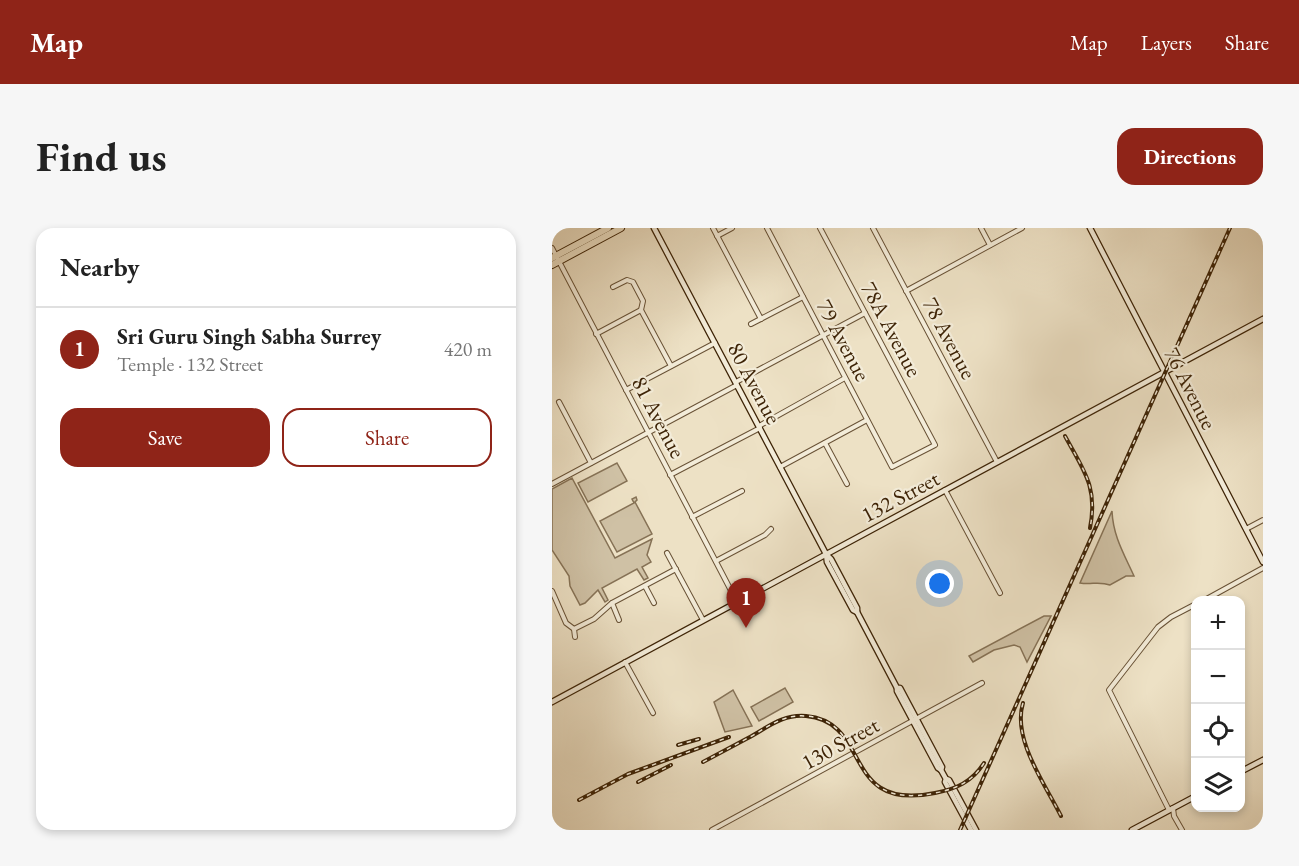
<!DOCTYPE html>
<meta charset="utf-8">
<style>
:root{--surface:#fff;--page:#f6f6f6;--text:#222;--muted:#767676;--line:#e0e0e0;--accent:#8f2418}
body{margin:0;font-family:"EB Garamond",serif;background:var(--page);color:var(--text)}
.controls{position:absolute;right:18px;bottom:18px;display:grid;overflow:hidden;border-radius:12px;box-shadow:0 3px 9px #0003}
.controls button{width:54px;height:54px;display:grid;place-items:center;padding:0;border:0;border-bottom:2px solid var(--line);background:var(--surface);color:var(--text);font:30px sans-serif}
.you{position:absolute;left:388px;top:356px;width:21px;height:21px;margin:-15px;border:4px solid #fff;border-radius:50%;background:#1a73e8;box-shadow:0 0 0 9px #1a73e833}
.badge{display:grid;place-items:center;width:39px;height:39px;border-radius:50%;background:var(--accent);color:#fff;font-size:20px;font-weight:700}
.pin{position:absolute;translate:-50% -50px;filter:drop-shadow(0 2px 3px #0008)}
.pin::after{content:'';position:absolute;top:32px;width:21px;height:18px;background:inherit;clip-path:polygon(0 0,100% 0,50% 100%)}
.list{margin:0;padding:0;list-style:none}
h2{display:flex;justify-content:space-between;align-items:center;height:78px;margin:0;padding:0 24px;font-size:26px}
h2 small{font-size:20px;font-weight:400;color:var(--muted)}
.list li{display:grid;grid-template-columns:39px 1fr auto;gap:18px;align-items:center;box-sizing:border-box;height:84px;padding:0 24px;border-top:2px solid var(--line)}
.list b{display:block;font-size:22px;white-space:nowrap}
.list p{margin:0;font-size:20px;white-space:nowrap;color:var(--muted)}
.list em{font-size:20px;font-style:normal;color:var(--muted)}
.actions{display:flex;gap:12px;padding:18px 24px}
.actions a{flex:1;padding:14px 0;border:2px solid var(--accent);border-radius:18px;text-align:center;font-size:21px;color:var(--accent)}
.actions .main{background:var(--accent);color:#fff}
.icon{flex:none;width:33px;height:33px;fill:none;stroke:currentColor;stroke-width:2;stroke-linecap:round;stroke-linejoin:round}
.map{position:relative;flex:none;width:711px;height:602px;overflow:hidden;border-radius:18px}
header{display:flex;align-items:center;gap:36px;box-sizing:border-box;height:84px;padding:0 30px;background:var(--accent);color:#fff}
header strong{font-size:28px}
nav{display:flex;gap:33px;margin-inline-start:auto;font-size:21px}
.intro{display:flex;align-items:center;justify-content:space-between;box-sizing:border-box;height:144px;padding:0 36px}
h1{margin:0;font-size:42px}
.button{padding:15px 27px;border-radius:18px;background:var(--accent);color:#fff;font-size:21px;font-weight:700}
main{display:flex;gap:36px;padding:0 36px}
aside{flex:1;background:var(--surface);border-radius:18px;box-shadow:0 3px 9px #0003}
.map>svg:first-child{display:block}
.green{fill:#cfc1a5;stroke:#867256;stroke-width:1.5}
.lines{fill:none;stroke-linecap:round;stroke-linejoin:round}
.street-casing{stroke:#695236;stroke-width:6}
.secondary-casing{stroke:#3d2306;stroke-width:7}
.primary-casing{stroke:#3d2306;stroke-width:8}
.street{stroke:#f3ecd9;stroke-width:4}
.secondary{stroke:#f3ecd9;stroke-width:4.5}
.primary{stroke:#ede1c5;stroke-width:6}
.rail-casing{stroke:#3d2306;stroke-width:4}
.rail{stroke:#f3ecd9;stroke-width:1.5;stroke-dasharray:4.5;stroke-linecap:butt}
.labels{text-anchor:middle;stroke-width:4.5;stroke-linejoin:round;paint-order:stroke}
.street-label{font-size:22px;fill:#3d2306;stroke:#f3ecd9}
</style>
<header>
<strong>Map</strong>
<nav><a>Map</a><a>Layers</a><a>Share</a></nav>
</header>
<div class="intro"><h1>Find us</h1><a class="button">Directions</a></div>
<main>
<aside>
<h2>Nearby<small></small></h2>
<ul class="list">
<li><span class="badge">1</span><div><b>Sri Guru Singh Sabha Surrey</b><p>Temple · 132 Street</p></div><em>420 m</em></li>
</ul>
<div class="actions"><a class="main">Save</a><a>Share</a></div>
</aside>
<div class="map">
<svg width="711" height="602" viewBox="0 0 711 602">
<rect width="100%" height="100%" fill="#ede1c5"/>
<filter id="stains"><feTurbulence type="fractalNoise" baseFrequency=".00333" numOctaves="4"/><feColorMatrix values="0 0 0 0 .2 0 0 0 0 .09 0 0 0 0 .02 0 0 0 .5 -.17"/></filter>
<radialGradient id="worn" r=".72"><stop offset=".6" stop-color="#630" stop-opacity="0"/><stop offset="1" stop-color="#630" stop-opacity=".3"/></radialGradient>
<!-- green -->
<g class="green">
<path d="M65,235L75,253L36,274L26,255Z"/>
<path d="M20,250L63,330L100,311L95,327L99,334L90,339L96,350L92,352L85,341L50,360L56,372L53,374L46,362L33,375L28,377L18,358L17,348L0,322V261Z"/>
<path d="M84,269L85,272L83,274L100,306L65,324L48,293L82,275L80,271Z"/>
<path d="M560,283C561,308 572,326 582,348H574L558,357C547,353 539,357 528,355Z"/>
<path d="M492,388H499L475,434L468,419L462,417L442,422L421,434L417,428Z"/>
<path d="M233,460L241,474L207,493L199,479Z"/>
<path d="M181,462L200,498L173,504L162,474Z"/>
</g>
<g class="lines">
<!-- street casing -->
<g class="street-casing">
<g id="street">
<path d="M161,0L209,91"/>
<path d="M215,0L340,239L383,217L268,0"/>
<path d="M321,0L445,234"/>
<path d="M429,0L438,17"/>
<path d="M165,8L180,0"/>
<path d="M0,20L185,374"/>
<path d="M61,59L75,52L81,54L91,73L89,82L119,138"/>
<path d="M354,63L470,0"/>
<path d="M199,96L251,69"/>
<path d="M44,106L89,82"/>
<path d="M184,154L313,85"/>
<path d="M74,162L163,115"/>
<path d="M7,174L39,235"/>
<path d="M207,198L293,150"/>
<path d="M273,215L295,256"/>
<path d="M228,239L315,192"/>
<path d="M118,247L208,200"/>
<path d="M0,256L185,157"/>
<path d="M393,262L448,365"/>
<path d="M140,289L190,263"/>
<path d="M694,301L711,292"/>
<path d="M115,325L151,392"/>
<path d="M164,333L213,307L219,301"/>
<path d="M93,358L102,375"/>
<path d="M0,363L14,395L22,401L23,409"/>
<path d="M651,373L711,340"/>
<path d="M60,375L67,392"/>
<path d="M22,401L42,391L60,375L124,341"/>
<path d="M73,434L101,485"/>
<path d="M621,580L622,588L630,602"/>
<path d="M617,582L557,462L606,399L619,389L644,376"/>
<path d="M160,602L430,455"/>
</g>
</g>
<!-- secondary casing -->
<g class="secondary-casing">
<g id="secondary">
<path d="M102,0L274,326L279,331L305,380V384L345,460H348L390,539L389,542L394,551L397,552L424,602"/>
<path d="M538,0L711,334"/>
<path d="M274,326L275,334L301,382L305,384"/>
<path d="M345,460V463L386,540L389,542"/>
<path d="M0,474L711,91"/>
<path d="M688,544L711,532"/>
<path d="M394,551L393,554L419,602"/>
<path d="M580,602L644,568"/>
</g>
</g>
<!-- primary casing -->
<g class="primary-casing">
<g id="primary">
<path d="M0,30L56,0"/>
<path d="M0,37L69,0"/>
</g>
</g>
<!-- street -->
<use href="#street" class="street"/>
<!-- secondary -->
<use href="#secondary" class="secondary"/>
<!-- primary -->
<use href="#primary" class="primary"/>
<!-- rail casing -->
<g class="rail-casing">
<g id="rail">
<path d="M513,208C532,243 546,259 538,300"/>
<path d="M471,475C460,511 493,556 509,588"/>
<path d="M126,517L147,511"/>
<path d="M151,534C166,526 181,518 196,510C215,500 230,486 254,488C321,494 288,584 383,565C404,561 420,554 432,535"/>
<path d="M86,554L119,537"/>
<path d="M27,572L76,546L177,509"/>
<path d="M408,602L678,0"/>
</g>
</g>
<!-- rail -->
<use href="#rail" class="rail"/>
</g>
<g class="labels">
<!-- street labels -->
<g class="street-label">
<text transform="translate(340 101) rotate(62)" y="8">78A Avenue</text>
<text transform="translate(398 110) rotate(62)" y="8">78 Avenue</text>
<text transform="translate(292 112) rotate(62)" y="8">79 Avenue</text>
<text transform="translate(203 155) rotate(62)" y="8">80 Avenue</text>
<text transform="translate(639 160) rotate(63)" y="8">76 Avenue</text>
<text transform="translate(107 189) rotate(62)" y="8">81 Avenue</text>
<text transform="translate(348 268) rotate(-28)" y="8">132 Street</text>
<text transform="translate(288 515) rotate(-29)" y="8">130 Street</text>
</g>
</g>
<rect width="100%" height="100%" filter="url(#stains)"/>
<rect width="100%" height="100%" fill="url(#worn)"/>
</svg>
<div class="controls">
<button>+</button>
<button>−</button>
<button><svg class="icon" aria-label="locate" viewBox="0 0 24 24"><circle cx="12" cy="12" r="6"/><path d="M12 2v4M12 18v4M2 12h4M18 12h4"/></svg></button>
<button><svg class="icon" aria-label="layers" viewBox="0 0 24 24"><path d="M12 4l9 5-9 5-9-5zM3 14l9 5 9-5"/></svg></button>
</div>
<div class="you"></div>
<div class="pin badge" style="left:194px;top:400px">1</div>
</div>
</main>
